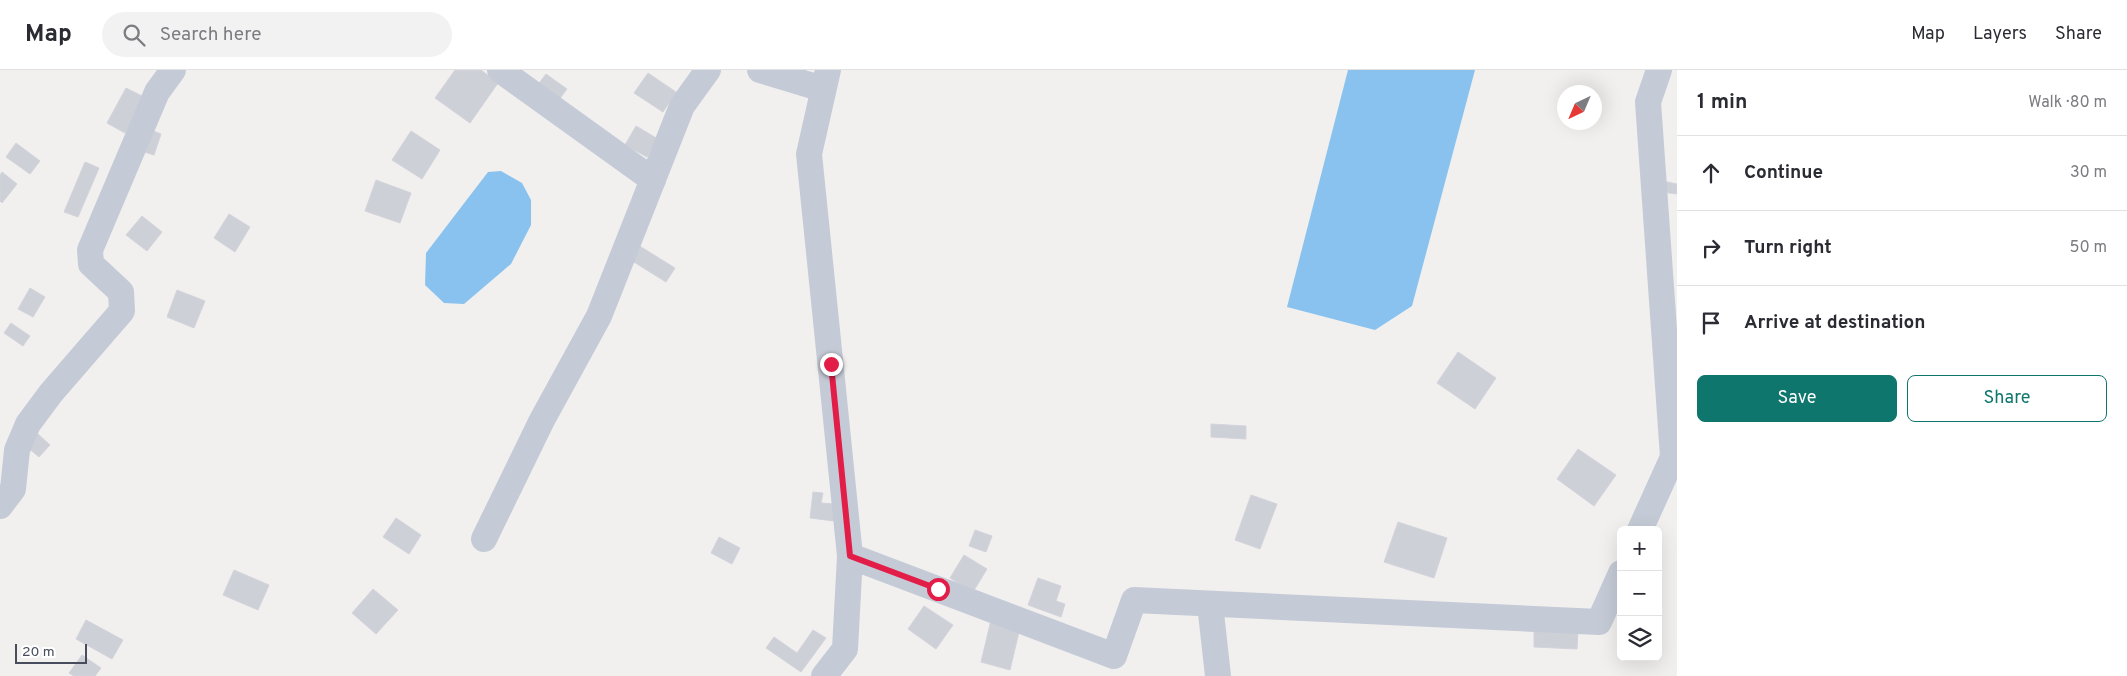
<!DOCTYPE html>
<meta charset="utf-8">
<style>
:root{--surface:#fff;--page:#f2f2f3;--text:#2b2b33;--muted:#7c7c81;--line:#e1e1e2;--accent:#0f766e}
body{margin:0;font-family:Overpass,sans-serif;background:var(--page);color:var(--text)}
.controls{position:absolute;right:15px;bottom:15px;display:grid;overflow:hidden;border-radius:8px;box-shadow:0 5px 20px #0002}
.controls button{width:45px;height:45px;display:grid;place-items:center;padding:0;border:0;border-bottom:1px solid var(--line);background:var(--surface);color:var(--text);font:25px sans-serif}
.compass{position:absolute;left:1557px;top:15px;width:45px;height:45px;border-radius:50%;background:var(--surface);box-shadow:0 5px 20px #0002;rotate:224deg}
.scale{position:absolute;left:15px;bottom:12px;width:72px;box-sizing:border-box;padding-left:5px;border:2px solid #474d5d;border-top:0;font-size:14px;line-height:18px;white-space:nowrap;color:#474d5d;-webkit-text-stroke:4px #fff;paint-order:stroke}
.stop{position:absolute;width:15px;height:15px;margin:-11px;border:4px solid #e11d48;border-radius:50%;background:#fff}
.stop.end{background:#e11d48;border-color:#fff;box-shadow:0 1px 5px #0008}
.list{margin:0;padding:0;list-style:none}
h2{display:flex;justify-content:space-between;align-items:center;height:65px;margin:0;padding:0 20px;font-size:21px}
h2 small{font-size:16px;font-weight:400;color:var(--muted)}
.list li{display:grid;grid-template-columns:32px 1fr auto;gap:15px;align-items:center;box-sizing:border-box;height:75px;padding:0 20px;border-top:1px solid var(--line)}
.list b{display:block;font-size:19px;white-space:nowrap}
.list em{font-size:16px;font-style:normal;color:var(--muted)}
.actions{display:flex;gap:10px;padding:15px 20px}
.actions a{flex:1;padding:11px 0;border:1px solid var(--accent);border-radius:8px;text-align:center;font-size:18px;color:var(--accent)}
.actions .main{background:var(--accent);color:#fff}
.icon{flex:none;width:28px;height:28px;fill:none;stroke:currentColor;stroke-width:2;stroke-linecap:round;stroke-linejoin:round}
.map{position:relative;flex:none;width:1677px;height:606px;overflow:hidden}
header{display:flex;align-items:center;gap:30px;box-sizing:border-box;height:70px;padding:0 25px;background:var(--surface);border-bottom:1px solid var(--line)}
header strong{font-size:24px}
nav{display:flex;gap:28px;margin-inline-start:auto;font-size:18px}
.search{width:350px;height:45px;background:var(--page);display:flex;align-items:center;gap:12px;box-sizing:border-box;padding:0 18px;border-radius:28px;color:var(--muted);font-size:19px}
main{display:flex}
aside{flex:1;background:var(--surface)}
.map>svg:first-child{display:block}
.water{fill:#89c2ee}
.building{fill:#ced0d7;stroke:#d3d3db}
.lines{fill:none;stroke-linecap:round;stroke-linejoin:round}
.minor{stroke:#c5cbd6;stroke-width:26}
.route{stroke:#e11d48;stroke-width:6}
</style>
<header>
<strong>Map</strong>
<div class="search"><svg class="icon" aria-label="search" viewBox="0 0 24 24"><circle cx="10" cy="10" r="6"/><path d="M15 15l6 6"/></svg>Search here</div>
<nav><a>Map</a><a>Layers</a><a>Share</a></nav>
</header>
<main>
<div class="map">
<svg width="1677" height="606" viewBox="0 0 1677 606">
<rect width="100%" height="100%" fill="#f2f0ef"/>
<!-- water -->
<g class="water">
<path d="M1348,0H1475L1412,236L1375,260L1287,237Z"/>
<path d="M501,101L522,113L531,130V155L511,194L464,234L444,233L425,215L426,183L488,102Z"/>
</g>
<!-- building -->
<g class="building">
<path d="M455,0H481L498,13L470,53L435,28Z"/>
<path d="M648,3L676,22L663,42L634,23Z"/>
<path d="M546,4L567,19L558,31L537,16Z"/>
<path d="M126,18L144,27L125,63L107,53Z"/>
<path d="M636,56L658,69L647,87L625,75Z"/>
<path d="M146,58L161,64L154,85L138,80Z"/>
<path d="M411,61L440,80L422,109L392,90Z"/>
<path d="M16,73L40,91L30,104L6,87Z"/>
<path d="M85,92L99,98L78,147L64,142Z"/>
<path d="M2,102L17,114L2,133L0,131V105Z"/>
<path d="M376,110L411,123L400,153L365,141Z"/>
<path d="M1663,111L1677,114V124L1661,122Z"/>
<path d="M229,144L250,157L235,182L214,168Z"/>
<path d="M142,146L162,162L147,181L126,165Z"/>
<path d="M638,175L675,198L666,212L629,189Z"/>
<path d="M30,218L45,227L33,247L18,239Z"/>
<path d="M177,220L205,231L194,258L167,247Z"/>
<path d="M11,253L30,266L23,276L4,263Z"/>
<path d="M1458,282L1496,308L1475,339L1437,313Z"/>
<path d="M1211,354L1246,356V369L1211,367Z"/>
<path d="M37,363L50,375L39,387L26,376Z"/>
<path d="M1578,379L1616,405L1594,436L1557,409Z"/>
<path d="M813,422L823,423L821,433L835,434L834,451L810,448Z"/>
<path d="M1251,425L1277,434L1260,479L1235,470Z"/>
<path d="M396,448L421,465L409,484L383,467Z"/>
<path d="M1398,452L1447,468L1434,508L1384,492Z"/>
<path d="M975,460L992,466L986,482L969,476Z"/>
<path d="M719,467L740,478L732,494L711,483Z"/>
<path d="M964,485L987,499L973,522L950,508Z"/>
<path d="M234,500L269,515L258,540L223,525Z"/>
<path d="M1038,508L1061,516L1056,531L1065,534L1061,547L1028,535Z"/>
<path d="M373,519L398,540L376,564L352,543Z"/>
<path d="M924,536L953,555L936,579L908,559Z"/>
<path d="M86,550L123,570L112,589L76,569Z"/>
<path d="M991,550L1020,558L1010,600L981,592Z"/>
<path d="M1534,559L1578,561L1577,579L1534,577Z"/>
<path d="M813,560L826,568L801,602L766,578L774,567L797,583Z"/>
<path d="M82,585L101,598L95,606H74L69,603Z"/>
</g>
<g class="lines">
<!-- minor -->
<g class="minor">
<path d="M500,0L653,110"/>
<path d="M760,0L823,19"/>
<path d="M0,436L13,419L17,380L28,354L51,323L122,241L121,222L91,194L90,180L157,22L173,0"/>
<path d="M1640,460L1673,387L1648,32L1659,0"/>
<path d="M484,469L542,350L599,246L682,36L708,0"/>
<path d="M850,486L1114,586L1134,530L1599,552L1621,503"/>
<path d="M1210,534L1218,606"/>
<path d="M824,606L845,579L850,486L809,84L828,0"/>
</g>
</g>
<g class="lines">
<!-- route -->
<path class="route" d="M831,294L850,486L938,519"/>
</g>
</svg>
<div class="controls">
<button>+</button>
<button>−</button>
<button><svg class="icon" aria-label="layers" viewBox="0 0 24 24"><path d="M12 4l9 5-9 5-9-5zM3 14l9 5 9-5"/></svg></button>
</div>
<svg class="compass" viewBox="-18 -18 36 36"><path d="M0-13l5 13h-10z" fill="#e53935"/><path d="M0 13l5-13h-10z" fill="#7c7c81"/></svg>
<div class="scale">20 m</div>
<div class="stop" style="left:938px;top:519px"></div>
<div class="stop end" style="left:831px;top:294px"></div>
</div>
<aside>
<h2>1 min<small>Walk · 80 m</small></h2>
<ul class="list">
<li><svg class="icon" aria-label="ahead" viewBox="0 0 24 24"><path d="M12 20V5M6 11l6-6 6 6"/></svg><div><b>Continue</b></div><em>30 m</em></li>
<li><svg class="icon" aria-label="right" viewBox="0 0 24 24"><path d="M7 20v-9h11M14 6l5 5-5 5"/></svg><div><b>Turn right</b></div><em>50 m</em></li>
<li><svg class="icon" aria-label="arrive" viewBox="0 0 24 24"><path d="M6 21V4h12l-3 4 3 4H6"/></svg><div><b>Arrive at destination</b></div></li>
</ul>
<div class="actions"><a class="main">Save</a><a>Share</a></div>
</aside>
</main>
